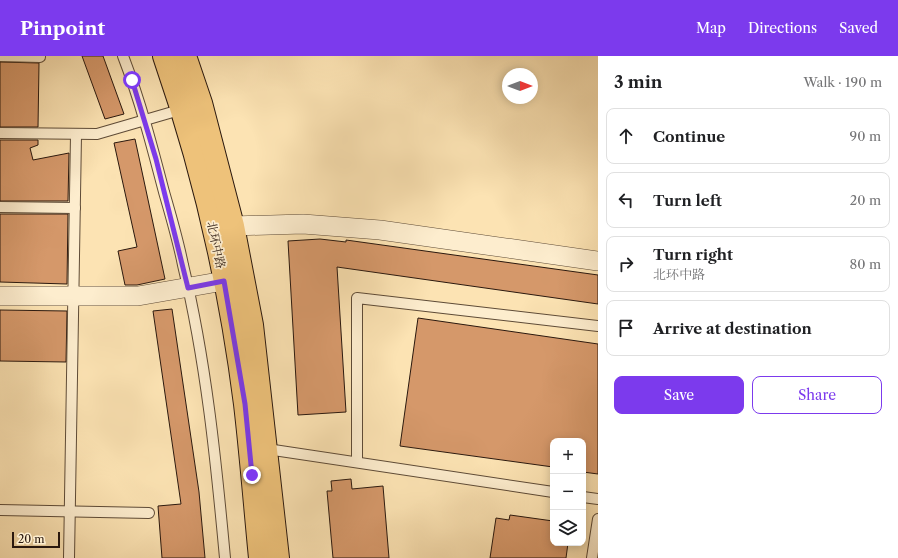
<!DOCTYPE html>
<meta charset="utf-8">
<style>
:root{--surface:#fff;--page:#f2f2f2;--text:#202124;--muted:#757577;--line:#e0e0e0;--accent:#7c3aed}
body{margin:0;font-family:"Libre Caslon Text","Noto Serif SC",serif;background:var(--page);color:var(--text)}
.controls{position:absolute;right:12px;bottom:12px;display:grid;overflow:hidden;border-radius:8px;box-shadow:0 2px 10px #0003}
.controls button{width:36px;height:36px;display:grid;place-items:center;padding:0;border:0;border-bottom:1px solid var(--line);background:var(--surface);color:var(--text);font:20px sans-serif}
.compass{position:absolute;left:502px;top:12px;width:36px;height:36px;border-radius:50%;background:var(--surface);box-shadow:0 2px 10px #0003;rotate:90deg}
.scale{position:absolute;left:12px;bottom:10px;width:48px;box-sizing:border-box;padding-left:4px;border:2px solid #2a180e;border-top:0;font-size:11px;line-height:14px;white-space:nowrap;color:#2a180e;-webkit-text-stroke:3px #fdedce;paint-order:stroke}
.stop{position:absolute;width:12px;height:12px;margin:-9px;border:3px solid #7c3aed;border-radius:50%;background:#fff}
.stop.end{background:#7c3aed;border-color:#fff;box-shadow:0 1px 4px #0008}
.list{margin:0;padding:0;list-style:none}
h2{display:flex;justify-content:space-between;align-items:center;height:52px;margin:0;padding:0 16px;font-size:17px}
h2 small{font-size:13px;font-weight:400;color:var(--muted)}
.list li{display:grid;grid-template-columns:26px 1fr auto;gap:12px;align-items:center;box-sizing:border-box;height:56px;margin:0 8px 8px;padding:0 8px;border:1px solid var(--line);border-radius:8px}
.list b{display:block;font-size:15px;white-space:nowrap}
.list p{margin:0;font-size:13px;white-space:nowrap;color:var(--muted)}
.list em{font-size:13px;font-style:normal;color:var(--muted)}
.actions{display:flex;gap:8px;padding:12px 16px}
.actions a{flex:1;padding:9px 0;border:1px solid var(--accent);border-radius:8px;text-align:center;font-size:14px;color:var(--accent)}
.actions .main{background:var(--accent);color:#fff}
.icon{flex:none;width:22px;height:22px;fill:none;stroke:currentColor;stroke-width:2;stroke-linecap:round;stroke-linejoin:round}
.map{position:relative;flex:none;width:598px;height:502px;overflow:hidden}
header{display:flex;align-items:center;gap:24px;box-sizing:border-box;height:56px;padding:0 20px;background:var(--accent);color:#fff}
header strong{font-size:19px}
nav{display:flex;gap:22px;margin-inline-start:auto;font-size:14px}
main{display:flex}
aside{flex:1;background:var(--surface)}
.map>svg:first-child{display:block}
.building{fill:#d5986a;stroke:#2a180e}
.lines{fill:none;stroke-linecap:round;stroke-linejoin:round}
.service-casing{stroke:#5e4b37;stroke-width:12}
.minor-casing{stroke:#5e4b37;stroke-width:20}
.primary-casing{stroke:#2a180e;stroke-width:24}
.service{stroke:#fdedce;stroke-width:10}
.minor{stroke:#fdedce;stroke-width:19}
.primary{stroke:#eec27a;stroke-width:22}
.route{stroke:#7c3aed;stroke-width:5}
.labels{text-anchor:middle;stroke-width:3.5;stroke-linejoin:round;paint-order:stroke}
.street-label{font-size:12px;fill:#2a180e;stroke:#fdedce}
</style>
<header>
<strong>Pinpoint</strong>
<nav><a>Map</a><a>Directions</a><a>Saved</a></nav>
</header>
<main>
<div class="map">
<svg width="598" height="502" viewBox="0 0 598 502">
<rect width="100%" height="100%" fill="#fce3b3"/>
<filter id="stains"><feTurbulence type="fractalNoise" baseFrequency=".005" numOctaves="4"/><feColorMatrix values="0 0 0 0 .2 0 0 0 0 .09 0 0 0 0 .02 0 0 0 .5 -.17"/></filter>
<radialGradient id="worn" r=".72"><stop offset=".6" stop-color="#630" stop-opacity="0"/><stop offset="1" stop-color="#630" stop-opacity=".3"/></radialGradient>
<!-- building -->
<g class="building">
<path d="M82,0H103L124,58L105,63Z"/>
<path d="M0,6L39,7L38,71H0Z"/>
<path d="M135,83L165,223L137,229H125L118,195L137,191L114,87Z"/>
<path d="M0,84H38V89L30,92L33,104L69,97L68,145H0Z"/>
<path d="M0,158H68L67,228L0,226Z"/>
<path d="M320,183L346,186V184L598,219V248L337,211L346,356L298,359L288,185Z"/>
<path d="M172,253L199,436L205,502H162L158,450L181,448L153,255Z"/>
<path d="M0,254L67,255L66,306L0,305Z"/>
<path d="M418,262L598,288V418L583,416V385H553V411L400,390Z"/>
<path d="M351,423L352,433L383,430L389,502H333L327,435H332L331,425Z"/>
<path d="M510,459L553,465V487H568L566,502H490L496,462L509,464Z"/>
</g>
<g class="lines">
<!-- service casing -->
<g class="service-casing">
<g id="service">
<path d="M0,0L40,1"/>
<path d="M123,0C140,44 152,90 164,136C171,160 178,184 183,209C206,305 216,404 225,502"/>
<path d="M0,77L97,78L183,53"/>
<path d="M0,151L75,152"/>
<path d="M267,393L553,436"/>
<path d="M357,406V242L598,270"/>
<path d="M583,441L598,443"/>
<path d="M0,454L149,457"/>
<path d="M69,502L76,79"/>
<path d="M592,502L598,463"/>
</g>
</g>
<!-- minor casing -->
<g class="minor-casing">
<g id="minor">
<path d="M233,170L303,168L380,174L598,205"/>
<path d="M0,240H138L224,225"/>
</g>
</g>
<!-- primary casing -->
<g class="primary-casing">
<g id="primary">
<path d="M164,0C203,112 230,230 245,348C251,399 255,451 260,502"/>
<path d="M185,0L201,47L233,170L252,269L278,502"/>
</g>
</g>
<!-- service -->
<use href="#service" class="service"/>
<!-- minor -->
<use href="#minor" class="minor"/>
<!-- primary -->
<use href="#primary" class="primary"/>
</g>
<g class="lines">
<!-- route -->
<path class="route" d="M132,24L156,103L188,232L224,225L245,348L252,419"/>
</g>
<g class="labels">
<!-- street labels -->
<g class="street-label">
<text transform="translate(216 189) rotate(78)" y="4">北环中路</text>
</g>
</g>
<rect width="100%" height="100%" filter="url(#stains)"/>
<rect width="100%" height="100%" fill="url(#worn)"/>
</svg>
<div class="controls">
<button>+</button>
<button>−</button>
<button><svg class="icon" aria-label="layers" viewBox="0 0 24 24"><path d="M12 4l9 5-9 5-9-5zM3 14l9 5 9-5"/></svg></button>
</div>
<svg class="compass" viewBox="-18 -18 36 36"><path d="M0-13l5 13h-10z" fill="#e53935"/><path d="M0 13l5-13h-10z" fill="#757577"/></svg>
<div class="scale">20 m</div>
<div class="stop" style="left:132px;top:24px"></div>
<div class="stop end" style="left:252px;top:419px"></div>
</div>
<aside>
<h2>3 min<small>Walk · 190 m</small></h2>
<ul class="list">
<li><svg class="icon" aria-label="ahead" viewBox="0 0 24 24"><path d="M12 20V5M6 11l6-6 6 6"/></svg><div><b>Continue</b></div><em>90 m</em></li>
<li><svg class="icon" aria-label="left" viewBox="0 0 24 24"><path d="M17 20v-9H6M10 6l-5 5 5 5"/></svg><div><b>Turn left</b></div><em>20 m</em></li>
<li><svg class="icon" aria-label="right" viewBox="0 0 24 24"><path d="M7 20v-9h11M14 6l5 5-5 5"/></svg><div><b>Turn right</b><p>北环中路</p></div><em>80 m</em></li>
<li><svg class="icon" aria-label="arrive" viewBox="0 0 24 24"><path d="M6 21V4h12l-3 4 3 4H6"/></svg><div><b>Arrive at destination</b></div></li>
</ul>
<div class="actions"><a class="main">Save</a><a>Share</a></div>
</aside>
</main>
